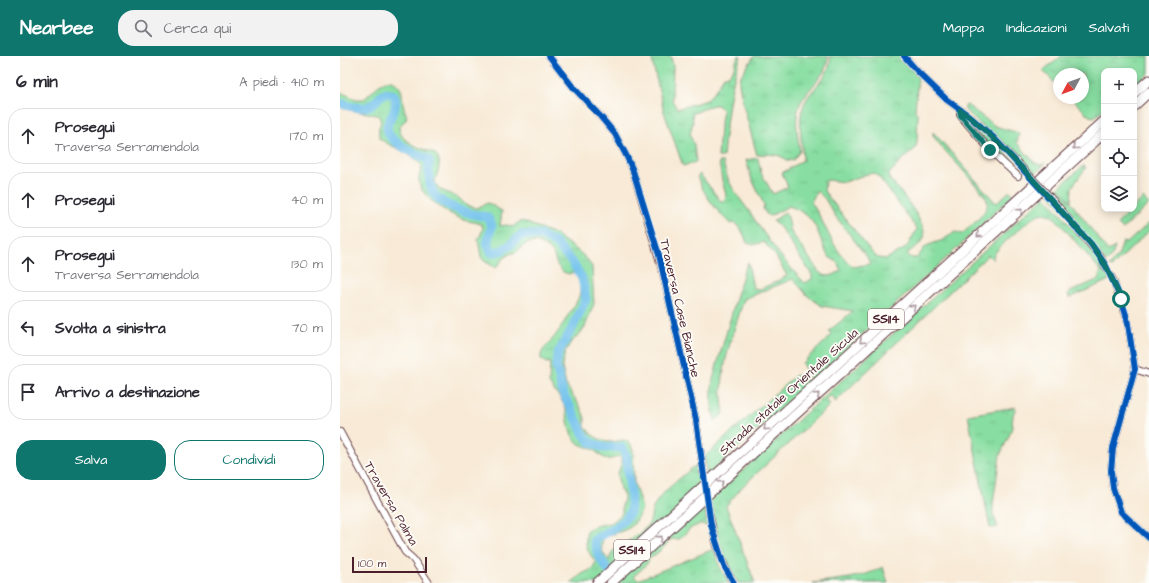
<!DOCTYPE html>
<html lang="it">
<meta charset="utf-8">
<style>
:root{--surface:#fff;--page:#f2f2f3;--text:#2b2b33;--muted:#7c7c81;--line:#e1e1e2;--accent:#0f766e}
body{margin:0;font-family:"Architects Daughter",sans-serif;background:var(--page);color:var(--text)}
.controls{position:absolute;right:12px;top:12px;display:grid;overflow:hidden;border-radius:8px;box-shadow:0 2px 10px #0003}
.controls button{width:36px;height:36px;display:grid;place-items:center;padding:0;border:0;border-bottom:1px solid var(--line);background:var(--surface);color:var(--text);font:20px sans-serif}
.compass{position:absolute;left:713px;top:12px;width:36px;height:36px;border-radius:50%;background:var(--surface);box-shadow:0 2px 10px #0003;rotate:229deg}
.scale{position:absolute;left:12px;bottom:10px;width:75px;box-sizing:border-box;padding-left:4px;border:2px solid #4a1f2b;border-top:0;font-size:11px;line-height:14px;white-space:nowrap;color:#4a1f2b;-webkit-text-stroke:3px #fdfcf7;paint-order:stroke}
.stop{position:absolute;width:12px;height:12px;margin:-9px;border:3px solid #0f766e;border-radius:50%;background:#fff}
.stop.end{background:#0f766e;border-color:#fff;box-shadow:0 1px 4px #0008}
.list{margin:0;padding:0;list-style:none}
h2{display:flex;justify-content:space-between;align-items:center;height:52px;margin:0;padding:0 16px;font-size:17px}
h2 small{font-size:13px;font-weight:400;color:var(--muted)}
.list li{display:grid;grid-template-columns:26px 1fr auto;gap:12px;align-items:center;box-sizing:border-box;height:56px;margin:0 8px 8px;padding:0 8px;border:1px solid var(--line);border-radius:16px}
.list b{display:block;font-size:15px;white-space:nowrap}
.list p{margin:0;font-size:13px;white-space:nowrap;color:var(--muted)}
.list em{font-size:13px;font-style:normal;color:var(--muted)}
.actions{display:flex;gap:8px;padding:12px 16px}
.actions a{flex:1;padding:9px 0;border:1px solid var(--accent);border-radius:16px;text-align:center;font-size:14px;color:var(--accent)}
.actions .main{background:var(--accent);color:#fff}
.icon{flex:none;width:22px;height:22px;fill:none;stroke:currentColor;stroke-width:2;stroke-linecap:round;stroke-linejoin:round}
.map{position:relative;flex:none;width:809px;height:527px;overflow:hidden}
header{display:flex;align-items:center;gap:24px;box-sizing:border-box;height:56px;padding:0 20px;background:var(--accent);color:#fff}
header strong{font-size:19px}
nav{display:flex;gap:22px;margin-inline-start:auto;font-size:14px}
.search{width:280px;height:36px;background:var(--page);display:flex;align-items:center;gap:10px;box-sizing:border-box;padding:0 14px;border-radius:16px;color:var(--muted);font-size:15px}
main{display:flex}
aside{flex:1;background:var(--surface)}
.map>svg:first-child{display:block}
.grass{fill:url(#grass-tufts);stroke:#697e66;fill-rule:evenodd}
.green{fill:#88dea2;stroke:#697e66}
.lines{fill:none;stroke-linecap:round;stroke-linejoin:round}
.river{stroke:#70c1ec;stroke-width:9}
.minor-casing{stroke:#643d45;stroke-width:8}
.highway-casing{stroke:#643d45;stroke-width:11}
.minor{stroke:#fff;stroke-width:6}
.highway{stroke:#fff;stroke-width:9}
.minor-bridge-casing{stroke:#643d45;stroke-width:8;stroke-linecap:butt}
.minor-bridge{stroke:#fff;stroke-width:6}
.cycleway-casing{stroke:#fdfcf7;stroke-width:8}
.cycleway{stroke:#0057b8;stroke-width:6}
.oneway{stroke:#ae9aa0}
.route{stroke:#0f766e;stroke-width:5}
.labels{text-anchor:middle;stroke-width:3.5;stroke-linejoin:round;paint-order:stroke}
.shield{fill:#fdfcf7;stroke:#806168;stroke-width:1}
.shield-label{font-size:12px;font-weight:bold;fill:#4a1f2b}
.street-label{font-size:13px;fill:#4a1f2b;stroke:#fdfcf7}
</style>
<header>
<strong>Nearbee</strong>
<div class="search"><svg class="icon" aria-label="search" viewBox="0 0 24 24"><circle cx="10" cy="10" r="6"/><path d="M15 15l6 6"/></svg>Cerca qui</div>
<nav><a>Mappa</a><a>Indicazioni</a><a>Salvati</a></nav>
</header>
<main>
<aside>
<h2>6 min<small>A piedi · 410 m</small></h2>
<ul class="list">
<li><svg class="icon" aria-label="ahead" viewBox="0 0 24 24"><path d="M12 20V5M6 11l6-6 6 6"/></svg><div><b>Prosegui</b><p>Traversa Serramendola</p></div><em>170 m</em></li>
<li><svg class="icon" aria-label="ahead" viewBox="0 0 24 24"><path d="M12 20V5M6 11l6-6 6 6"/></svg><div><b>Prosegui</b></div><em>40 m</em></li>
<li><svg class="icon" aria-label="ahead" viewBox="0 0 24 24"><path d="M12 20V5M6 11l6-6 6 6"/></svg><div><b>Prosegui</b><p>Traversa Serramendola</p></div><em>130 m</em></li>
<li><svg class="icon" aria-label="left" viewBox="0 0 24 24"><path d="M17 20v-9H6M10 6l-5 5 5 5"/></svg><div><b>Svolta a sinistra</b></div><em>70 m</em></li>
<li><svg class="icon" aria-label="arrive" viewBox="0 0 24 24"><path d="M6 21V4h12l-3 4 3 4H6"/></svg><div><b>Arrivo a destinazione</b></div></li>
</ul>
<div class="actions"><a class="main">Salva</a><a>Condividi</a></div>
</aside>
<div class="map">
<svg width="809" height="527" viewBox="0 0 809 527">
<defs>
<pattern id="grass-tufts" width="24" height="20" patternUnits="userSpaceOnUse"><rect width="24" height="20" fill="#88dea2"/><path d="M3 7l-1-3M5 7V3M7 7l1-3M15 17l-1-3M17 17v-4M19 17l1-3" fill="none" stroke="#77be8c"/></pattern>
</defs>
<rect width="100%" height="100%" fill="#fdfcf7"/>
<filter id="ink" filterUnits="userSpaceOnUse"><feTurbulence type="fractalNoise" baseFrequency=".025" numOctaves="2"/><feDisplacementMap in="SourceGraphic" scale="8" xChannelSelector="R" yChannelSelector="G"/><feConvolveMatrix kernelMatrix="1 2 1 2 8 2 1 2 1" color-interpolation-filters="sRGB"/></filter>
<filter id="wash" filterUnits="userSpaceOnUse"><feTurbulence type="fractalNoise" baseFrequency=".012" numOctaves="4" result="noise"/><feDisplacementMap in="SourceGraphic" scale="16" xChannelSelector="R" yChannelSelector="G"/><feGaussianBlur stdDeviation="0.9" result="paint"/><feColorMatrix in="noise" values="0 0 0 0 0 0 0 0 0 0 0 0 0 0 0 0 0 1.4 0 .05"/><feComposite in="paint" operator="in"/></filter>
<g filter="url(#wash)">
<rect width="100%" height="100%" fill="#f8ead6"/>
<!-- grass -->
<g class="grass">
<path d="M311,0H331L333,10L332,44L337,53L367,44L376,33L384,20H387L393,14L398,0H401C389,32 386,67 383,101H378L380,71L383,55L378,49H373L352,58L353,65L350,79L354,89L356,106L343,110L324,56Z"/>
<path d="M414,0H488C488,21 465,33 459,51C454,65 458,82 460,95L453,104L448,105C439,97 428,98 417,99L403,48L399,27L400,21Z"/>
<path d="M490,0H561L578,20L575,55L578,58L577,87L575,93L563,103L549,118L550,123C559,134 588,168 584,182C581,189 573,192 568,197V200L572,202H577L586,190L603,184L615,176L622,178C629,171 650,156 647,145C647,142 645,141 644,139C628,118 609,101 593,80V76L656,147L670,135L673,139L613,196L367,420L364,401L456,319L462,321L466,325L470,322L462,307L492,279L489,275L513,255L482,250L468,240L453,223L404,243C393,279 376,319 384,357L375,365C371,350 371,338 373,323L404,215L408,206L413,232L421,233L447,220L436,200L424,186L413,189L407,187C404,179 402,172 394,167L390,168C374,151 366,142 357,121L360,118L382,147L385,144L386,139L382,124L379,106H383C389,134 401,142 415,164C430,187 446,208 465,227L472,223V219L440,171L433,165L445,157L448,161L451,176L479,216C486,222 493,221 501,214C500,212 498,208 497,206C493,203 489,202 487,198C475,173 478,161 449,150L430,160L427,159L423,153L424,149L411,121L406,104L418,102L421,117L433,138L448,131L442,117L463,104C462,87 457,64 464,48C471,32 493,19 490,0ZM534,117L539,121L577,173L568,189L564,193L546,203L538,202L533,198L484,135L485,127L487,124L505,126L527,118ZM477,135L485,143L496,161L527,201L530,208L513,211C490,191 487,169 471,146Z"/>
<path d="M721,0H809V17L794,30V15H764V54L754,61L749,60L731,42H743V18H719V31L703,15C708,9 717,6 721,0Z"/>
<path d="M51,24C63,31 62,36 63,48C65,60 72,60 59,70C59,87 81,92 94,97C104,105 97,116 95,126L99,133L119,142L126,149L136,152L148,147L162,155L160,170L167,169L173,171L176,168L182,165L215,178L238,195L248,204L252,211L254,248L245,271L239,279L231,286L225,296L222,311L226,329L241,352L245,362V370L251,378L259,383L271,386L284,384L290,387L293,394L294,427L302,452C294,476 285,473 264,481C260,490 261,497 269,504C273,491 276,493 285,487C291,483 298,479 303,474C314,465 309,460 314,450C319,438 343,420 353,411L359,409L361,427L327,467L335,476L364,449L368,470L361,468C356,470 349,472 347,476C341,482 340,485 331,483L321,494L309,503L307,508L294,520L298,524L374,493L380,511L390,527H231L242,518L252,513L256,506C246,494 244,489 247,474C260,465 270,473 282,457V448L284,443V439L280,434L277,418L282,407L281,402L279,400C266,406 265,403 255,395C250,391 243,391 238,387C226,377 230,359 223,347C219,339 213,334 209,327L210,306L206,307L201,303C200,294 206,292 211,285C217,278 222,270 227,261C237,245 247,235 234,216L229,218L223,216L217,209L213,197L208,192L196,186L187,187L176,196L169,198L163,203L156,212L144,205L141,201L138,184L143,173L142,169C137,166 133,166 127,165C112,160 77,141 79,122C79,118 82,114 82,110C72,97 53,92 40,83C38,77 38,72 41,66L39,60C26,55 13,57 0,51V36L16,43H24C33,36 38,26 51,24Z"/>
<path d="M627,49L655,70L679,77L677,87L695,107L701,109L706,107L693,119L625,54V50Z"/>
<path d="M623,59L654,84L681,114C665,114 634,71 623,59Z"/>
<path d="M719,131L768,195L775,191L772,200L766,206L708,136Z"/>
<path d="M705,140L756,199L769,222V224L732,241H729L728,238L730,236L759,223L761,215L716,163C711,159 705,156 699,158C692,161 660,189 656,196C653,198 653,201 653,204L648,199L495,346L494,342L490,340L485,344L490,349L403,430L386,450L415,527H398C381,499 375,476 370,444Z"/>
<path d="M676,351L673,359L672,371L669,380L660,399L653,448V458L658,471L650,472L628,359Z"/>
<path d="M543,511L548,527H473C498,523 521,523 543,511Z"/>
</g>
<!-- green -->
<g class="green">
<path d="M743,110H745V113L732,131L731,146L719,131Z"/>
<path d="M803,142L809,148L783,173L777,168Z"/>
<path d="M809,167V175L772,211L769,210L778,200L783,186L787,187Z"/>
</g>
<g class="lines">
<!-- river -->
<path class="river" d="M0,47C9,50 20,54 29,50C40,46 39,33 54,39C57,46 56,51 53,57C51,61 47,67 47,71C45,86 79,99 89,104C89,115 88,128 94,138C103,151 133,159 147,161L152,169L147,188L152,197C165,195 172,188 181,179H200L215,187L232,206L242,222L246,243L233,271L218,297L216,310L223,338L233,356L243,377L250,386L264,392L281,391C290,403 286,405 288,419C289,429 293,447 290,456C283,470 266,476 254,484L258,499L274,523"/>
</g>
</g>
<g filter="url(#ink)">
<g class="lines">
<!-- minor casing -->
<g class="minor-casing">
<g id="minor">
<path d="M209,0L233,31L260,60L275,78L287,101L293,115L322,213L356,364L364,420"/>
<path d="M564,0L578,16L607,44L629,60L653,81L689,119"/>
<path d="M620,54V59C638,81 656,102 678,120"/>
<path d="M710,141L760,200L773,224L787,262L795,313L773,392L771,415L773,432L781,456L809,482"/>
<path d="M795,313L809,318"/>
<path d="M0,376L65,496L73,503L89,527"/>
<path d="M367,445C372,473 378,503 394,527"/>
</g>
</g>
<!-- highway casing -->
<g class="highway-casing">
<g id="highway">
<path d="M794,37L809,24"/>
<path d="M794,50L809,36"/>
<path d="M257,527L764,65"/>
<path d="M271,527L764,77"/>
</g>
</g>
<!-- minor -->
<use href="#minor" class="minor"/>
<!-- highway -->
<use href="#highway" class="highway"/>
<!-- minor-bridge casing -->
<g class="minor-bridge-casing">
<path id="minor-bridge" d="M689,119L710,141"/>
</g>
<!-- minor-bridge -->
<use href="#minor-bridge" class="minor-bridge"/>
<!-- cycleway casing -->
<g class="cycleway-casing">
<g id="cycleway">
<path d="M209,0L233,31L260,60L275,78L287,101L293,115L319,199L356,364L371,469L384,510L394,527"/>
<path d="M564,0L578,16L607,44L629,60L653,81L751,188L766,210L781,243L787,262L795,313L773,392L771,415L773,432L781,456L809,482"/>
</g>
</g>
<!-- cycleway -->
<use href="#cycleway" class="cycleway"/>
</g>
<!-- one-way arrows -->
<defs><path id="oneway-chevron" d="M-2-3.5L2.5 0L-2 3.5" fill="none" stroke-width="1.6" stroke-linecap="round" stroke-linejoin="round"/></defs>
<g class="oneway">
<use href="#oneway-chevron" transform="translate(735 91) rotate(137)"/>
<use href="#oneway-chevron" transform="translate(680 155) rotate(-42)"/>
<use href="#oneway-chevron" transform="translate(639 179) rotate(138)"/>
<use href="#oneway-chevron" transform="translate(573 251) rotate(-42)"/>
<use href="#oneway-chevron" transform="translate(522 285) rotate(138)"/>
<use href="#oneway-chevron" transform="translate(477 339) rotate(-42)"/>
<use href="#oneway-chevron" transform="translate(426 372) rotate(138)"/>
<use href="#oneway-chevron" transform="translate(381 427) rotate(-42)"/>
<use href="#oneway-chevron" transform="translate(320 482) rotate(-42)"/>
</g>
</g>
<g class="lines" filter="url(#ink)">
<!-- route -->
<path class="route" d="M650,94L620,59V54L629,60L653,82L689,119L751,188L766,210L781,243"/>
</g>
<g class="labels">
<!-- shield labels -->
<g class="shield">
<rect x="528" y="253" width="36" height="20" rx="3"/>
<rect x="274" y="484" width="36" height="20" rx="3"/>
</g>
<g class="shield-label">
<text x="546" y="267">SS114</text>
<text x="292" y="498">SS114</text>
</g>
<!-- street labels -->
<g class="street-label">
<text transform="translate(341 252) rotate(77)" y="5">Traversa Case Bianche</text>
<text transform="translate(448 335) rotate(-42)" y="5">Strada statale Orientale Sicula</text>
<text transform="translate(52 447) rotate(60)" y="5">Traversa Palma</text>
</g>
</g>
</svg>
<div class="controls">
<button>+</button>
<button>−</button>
<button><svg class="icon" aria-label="locate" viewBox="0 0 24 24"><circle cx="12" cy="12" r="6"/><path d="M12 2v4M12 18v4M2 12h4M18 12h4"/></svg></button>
<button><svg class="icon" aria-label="layers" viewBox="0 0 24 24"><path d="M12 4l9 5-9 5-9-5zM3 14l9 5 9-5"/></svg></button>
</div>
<svg class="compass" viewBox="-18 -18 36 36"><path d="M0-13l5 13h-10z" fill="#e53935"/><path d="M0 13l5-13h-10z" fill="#7c7c81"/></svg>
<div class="scale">100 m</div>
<div class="stop" style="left:781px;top:243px"></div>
<div class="stop end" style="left:650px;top:94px"></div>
</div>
</main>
